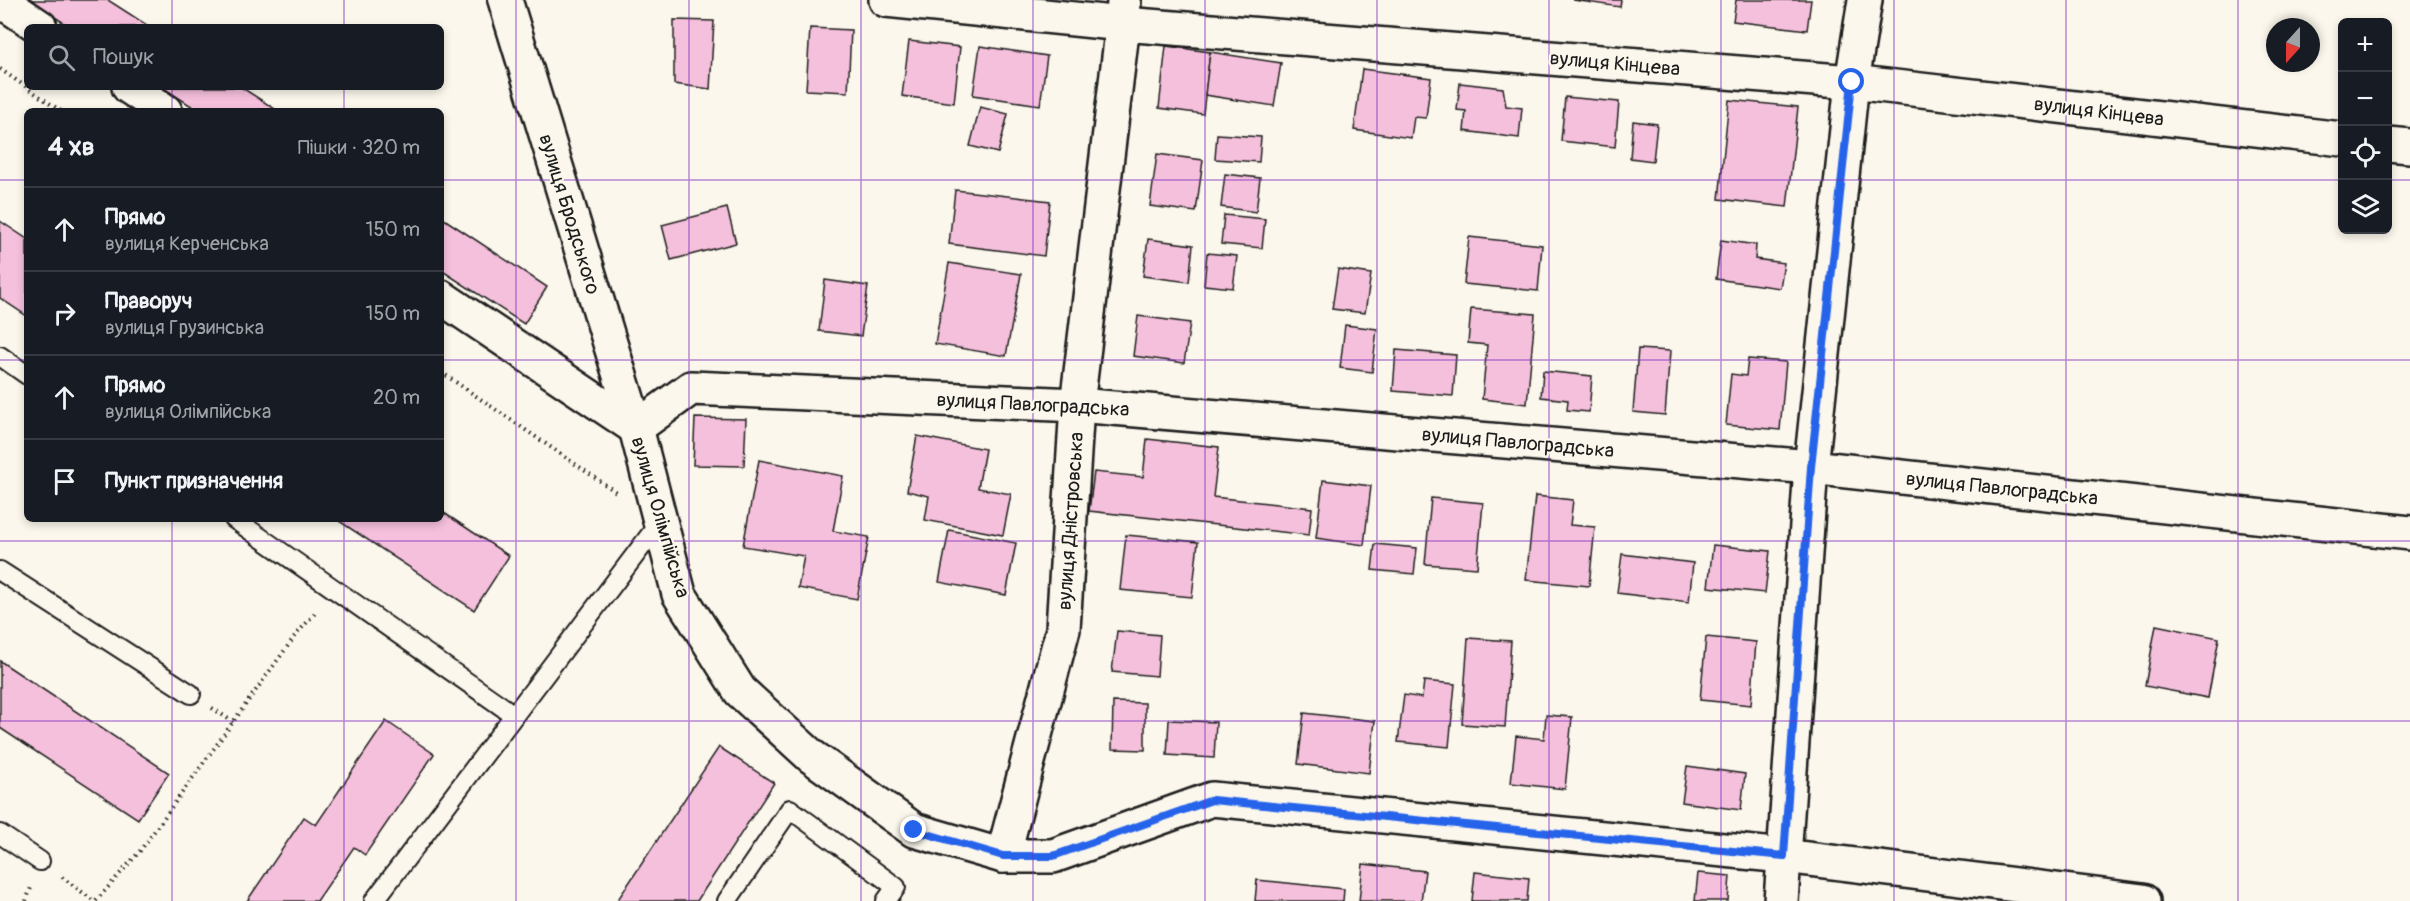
<!DOCTYPE html>
<html lang="uk">
<meta charset="utf-8">
<style>
:root{--surface:#171b24;--page:#242831;--text:#f1f3f6;--muted:#9ea1a6;--line:#363941}
body{margin:0;font-family:Pangolin,sans-serif;background:var(--page);color:var(--text)}
.controls{position:absolute;right:18px;top:18px;display:grid;overflow:hidden;border-radius:9px;box-shadow:0 3px 9px #0003}
.controls button{width:54px;height:54px;display:grid;place-items:center;padding:0;border:0;border-bottom:2px solid var(--line);background:var(--surface);color:var(--text);font:30px sans-serif}
.compass{position:absolute;left:2266px;top:18px;width:54px;height:54px;border-radius:50%;background:var(--surface);box-shadow:0 3px 9px #0003;rotate:201deg}
.stop{position:absolute;width:18px;height:18px;margin:-14px;border:4px solid #2563eb;border-radius:50%;background:#fff}
.stop.end{background:#2563eb;border-color:#fff;box-shadow:0 2px 6px #0008}
.list{margin:0;padding:0;list-style:none}
h2{display:flex;justify-content:space-between;align-items:center;height:78px;margin:0;padding:0 24px;font-size:26px}
h2 small{font-size:20px;font-weight:400;color:var(--muted)}
.list li{display:grid;grid-template-columns:39px 1fr auto;gap:18px;align-items:center;box-sizing:border-box;height:84px;padding:0 24px;border-top:2px solid var(--line)}
.list b{display:block;font-size:22px;white-space:nowrap}
.list p{margin:0;font-size:20px;white-space:nowrap;color:var(--muted)}
.list em{font-size:20px;font-style:normal;color:var(--muted)}
.icon{flex:none;width:33px;height:33px;fill:none;stroke:currentColor;stroke-width:2;stroke-linecap:round;stroke-linejoin:round}
.map{position:relative;flex:none;width:2410px;height:901px;overflow:hidden}
.search{position:absolute;background:var(--surface);box-shadow:0 3px 9px #0003;left:24px;top:24px;width:420px;height:66px;display:flex;align-items:center;gap:15px;box-sizing:border-box;padding:0 21px;border-radius:9px;color:var(--muted);font-size:22px}
.panel{position:absolute;background:var(--surface);box-shadow:0 3px 9px #0003;left:24px;top:108px;width:420px;height:414px;border-radius:9px}
.map>svg:first-child{display:block}
.building{fill:#f5c0dc;stroke:#1c1c1c;stroke-width:1.5}
.lines{fill:none;stroke-linecap:round;stroke-linejoin:round}
.service-casing{stroke:#1c1c1c;stroke-width:22}
.minor-casing{stroke:#1c1c1c;stroke-width:38}
.path{stroke:#1c1c1c;stroke-width:4;stroke-dasharray:1.5 4.5;stroke-linecap:butt}
.service{stroke:#fbf7ec;stroke-width:18}
.minor{stroke:#fbf7ec;stroke-width:33}
.route{stroke:#2563eb;stroke-width:8}
.grid{fill:none;stroke:#7b2cbf;stroke-width:1.5;stroke-opacity:0.55}
.labels{text-anchor:middle;stroke-width:4.5;stroke-linejoin:round;paint-order:stroke}
.street-label{font-size:20px;fill:#1c1c1c;stroke:#fbf7ec}
</style>
<div class="map">
<svg width="2410" height="901" viewBox="0 0 2410 901">
<rect width="100%" height="100%" fill="#fbf7ec"/>
<filter id="ink" filterUnits="userSpaceOnUse"><feTurbulence type="fractalNoise" baseFrequency=".0167" numOctaves="2"/><feDisplacementMap in="SourceGraphic" scale="12" xChannelSelector="R" yChannelSelector="G"/><feConvolveMatrix kernelMatrix="1 2 1 2 8 2 1 2 1" color-interpolation-filters="sRGB"/></filter>
<g filter="url(#ink)">
<!-- building -->
<g class="building">
<path d="M29,0H108L150,27H70Z"/>
<path d="M1573,0H1621L1620,7Z"/>
<path d="M1736,0H1811L1807,30L1733,21Z"/>
<path d="M674,20L714,21L710,89L674,84Z"/>
<path d="M810,28L851,30L848,92L806,90Z"/>
<path d="M909,41L960,47L954,103L902,96Z"/>
<path d="M980,46L1047,56L1040,105L973,95Z"/>
<path d="M1166,46L1210,52L1203,114L1159,108Z"/>
<path d="M1210,52L1281,63L1274,106L1205,95Z"/>
<path d="M1362,69L1431,78L1426,118L1414,117L1411,138L1354,130Z"/>
<path d="M1460,83L1503,88L1506,106L1522,108L1519,138L1464,131L1466,111L1457,110Z"/>
<path d="M162,87H241L278,111H199Z"/>
<path d="M1565,97L1619,102L1615,147L1561,141Z"/>
<path d="M1729,100L1798,107L1787,207L1719,199Z"/>
<path d="M980,107L1008,114L998,153L970,146Z"/>
<path d="M1633,121L1657,124L1653,161L1630,158Z"/>
<path d="M1217,134L1261,137L1259,162L1215,159Z"/>
<path d="M1157,154L1203,160L1196,212L1150,206Z"/>
<path d="M1225,174L1260,178L1256,212L1221,207Z"/>
<path d="M955,190L1050,201L1044,256L949,244Z"/>
<path d="M727,208L736,243L671,260L662,225Z"/>
<path d="M1224,215L1265,219L1262,248L1221,244Z"/>
<path d="M441,217L547,287L524,324L441,270Z"/>
<path d="M0,221L27,239V316L0,298Z"/>
<path d="M1469,237L1542,245L1538,291L1464,284Z"/>
<path d="M1148,239L1193,245L1189,282L1143,276Z"/>
<path d="M1721,240L1756,245L1755,259L1784,263L1780,288L1716,279Z"/>
<path d="M1207,253L1237,256L1233,288L1204,285Z"/>
<path d="M949,263L1021,274L1006,356L935,344Z"/>
<path d="M1338,269L1371,274L1365,313L1332,309Z"/>
<path d="M825,280L868,286L861,336L819,331Z"/>
<path d="M1471,309L1535,314L1527,404L1482,399L1487,345L1468,343Z"/>
<path d="M1138,316L1190,323L1184,363L1133,356Z"/>
<path d="M1345,325L1377,329L1372,372L1340,368Z"/>
<path d="M1638,349L1670,351L1665,415L1633,412Z"/>
<path d="M1396,350L1456,355L1453,396L1393,391Z"/>
<path d="M1748,359L1786,362L1780,430L1726,425L1731,374L1746,376Z"/>
<path d="M1543,371L1592,376L1589,412L1567,410L1568,400L1541,397Z"/>
<path d="M695,418L746,419L744,466L693,465Z"/>
<path d="M917,436L985,449L978,488L1011,494L1003,535L925,520L929,496L907,491Z"/>
<path d="M1147,439L1219,447L1213,497L1312,508L1309,535L1089,511L1094,472L1143,477Z"/>
<path d="M759,460L843,476L833,531L869,537L857,599L798,588L804,556L743,546Z"/>
<path d="M1323,480L1371,486L1364,545L1316,538Z"/>
<path d="M1535,496L1573,500L1570,525L1595,527L1589,586L1526,580Z"/>
<path d="M1431,498L1483,503L1477,568L1425,564Z"/>
<path d="M441,511L509,556L474,610L336,519H441Z"/>
<path d="M949,530L1016,543L1006,595L939,582Z"/>
<path d="M1126,535L1198,542L1192,597L1120,590Z"/>
<path d="M1375,544L1417,548L1414,574L1372,570Z"/>
<path d="M1713,545L1770,551L1765,593L1708,587Z"/>
<path d="M1622,554L1693,563L1689,602L1617,593Z"/>
<path d="M2156,625L2219,638L2208,698L2145,686Z"/>
<path d="M1117,631L1160,635L1157,676L1112,672Z"/>
<path d="M1706,637L1756,642L1751,705L1700,700Z"/>
<path d="M1468,638L1511,641L1505,727L1462,724Z"/>
<path d="M0,661L169,773L138,819L0,728Z"/>
<path d="M1424,681L1455,684L1449,747L1398,742L1404,695L1422,698Z"/>
<path d="M1113,702L1145,703V750L1112,749Z"/>
<path d="M1304,713L1375,721L1369,773L1298,764Z"/>
<path d="M1546,715L1572,717L1565,789L1511,783L1516,736L1544,739Z"/>
<path d="M1169,720L1216,722L1214,758L1167,755Z"/>
<path d="M386,721L434,754L365,855L354,847L317,901H247L304,817L316,825Z"/>
<path d="M719,747L774,783L697,901H617Z"/>
<path d="M1687,766L1745,774L1741,810L1682,802Z"/>
<path d="M1363,864L1425,871L1421,901H1359Z"/>
<path d="M1475,872L1529,878L1527,901H1472Z"/>
<path d="M1698,873L1730,876L1728,901H1695Z"/>
<path d="M1257,880L1344,889L1343,901H1255Z"/>
</g>
<g class="lines">
<!-- service casing -->
<g class="service-casing">
<g id="service">
<path d="M0,356L27,375"/>
<path d="M234,519L514,715"/>
<path d="M0,571L191,694"/>
<path d="M0,834L40,861"/>
<path d="M374,901L660,522"/>
<path d="M727,901L790,809L896,887L886,901"/>
</g>
</g>
<!-- minor casing -->
<g class="minor-casing">
<g id="minor">
<path d="M0,0L40,27"/>
<path d="M505,0L636,428L679,594L740,691L811,756L914,830L1003,856H1053L1212,799L1784,856L2143,901"/>
<path d="M886,0L1123,24L1852,82L2342,139"/>
<path d="M129,87L165,111"/>
<path d="M2388,144L2410,146"/>
<path d="M441,297L636,428"/>
<path d="M636,428L691,388L1077,405L1811,467L2410,533"/>
<path d="M1003,856L1063,629L1077,405L1123,24L1124,0"/>
<path d="M1781,901L1811,467L1852,82L1865,0"/>
</g>
</g>
<!-- path -->
<g class="path">
<path d="M0,69L61,111"/>
<path d="M441,372L616,492"/>
<path d="M212,708L233,722"/>
<path d="M62,877L94,901"/>
<path d="M26,901L32,885"/>
<path d="M96,901L140,851L295,636L317,611"/>
</g>
<!-- service -->
<use href="#service" class="service"/>
<!-- minor -->
<use href="#minor" class="minor"/>
</g>
</g>
<g class="lines" filter="url(#ink)">
<!-- route -->
<path class="route" d="M914,830L1003,856H1053L1212,800L1784,856L1811,467L1852,82"/>
</g>
<!-- grid -->
<path class="grid" d="M172,0V27M344,0V27M516,0V901M689,0V901M861,0V901M1033,0V901M1205,0V901M1377,0V901M1549,0V901M1721,0V901M1894,0V901M2066,0V901M2238,0V901M172,87V111M344,87V111M0,180H27M441,180H2342M2388,180H2410M0,360H27M441,360H2410M172,519V901M344,519V901M0,541H2410M0,721H2410"/>
<g class="labels">
<!-- street labels -->
<g class="street-label">
<text transform="translate(1615 63) rotate(5)" y="7">вулиця Кінцева</text>
<text transform="translate(2099 111) rotate(7)" y="7">вулиця Кінцева</text>
<text transform="translate(570 214) rotate(73)" y="7">вулиця Бродського</text>
<text transform="translate(1033 404) rotate(3)" y="7">вулиця Павлоградська</text>
<text transform="translate(1518 442) rotate(5)" y="7">вулиця Павлоградська</text>
<text transform="translate(2002 488) rotate(6)" y="7">вулиця Павлоградська</text>
<text transform="translate(661 517) rotate(74)" y="7">вулиця Олімпійська</text>
<text transform="translate(1070 521) rotate(-86)" y="7">вулиця Дністровська</text>
</g>
</g>
</svg>
<div class="controls">
<button>+</button>
<button>−</button>
<button><svg class="icon" aria-label="locate" viewBox="0 0 24 24"><circle cx="12" cy="12" r="6"/><path d="M12 2v4M12 18v4M2 12h4M18 12h4"/></svg></button>
<button><svg class="icon" aria-label="layers" viewBox="0 0 24 24"><path d="M12 4l9 5-9 5-9-5zM3 14l9 5 9-5"/></svg></button>
</div>
<svg class="compass" viewBox="-18 -18 36 36"><path d="M0-13l5 13h-10z" fill="#e53935"/><path d="M0 13l5-13h-10z" fill="#9ea1a6"/></svg>
<div class="stop" style="left:1852px;top:82px"></div>
<div class="stop end" style="left:914px;top:830px"></div>
<div class="search"><svg class="icon" aria-label="search" viewBox="0 0 24 24"><circle cx="10" cy="10" r="6"/><path d="M15 15l6 6"/></svg>Пошук</div>
<section class="panel">
<h2>4 хв<small>Пішки · 320 m</small></h2>
<ul class="list">
<li><svg class="icon" aria-label="ahead" viewBox="0 0 24 24"><path d="M12 20V5M6 11l6-6 6 6"/></svg><div><b>Прямо</b><p>вулиця Керченська</p></div><em>150 m</em></li>
<li><svg class="icon" aria-label="right" viewBox="0 0 24 24"><path d="M7 20v-9h11M14 6l5 5-5 5"/></svg><div><b>Праворуч</b><p>вулиця Грузинська</p></div><em>150 m</em></li>
<li><svg class="icon" aria-label="ahead" viewBox="0 0 24 24"><path d="M12 20V5M6 11l6-6 6 6"/></svg><div><b>Прямо</b><p>вулиця Олімпійська</p></div><em>20 m</em></li>
<li><svg class="icon" aria-label="arrive" viewBox="0 0 24 24"><path d="M6 21V4h12l-3 4 3 4H6"/></svg><div><b>Пункт призначення</b></div></li>
</ul>
</section>
</div>
